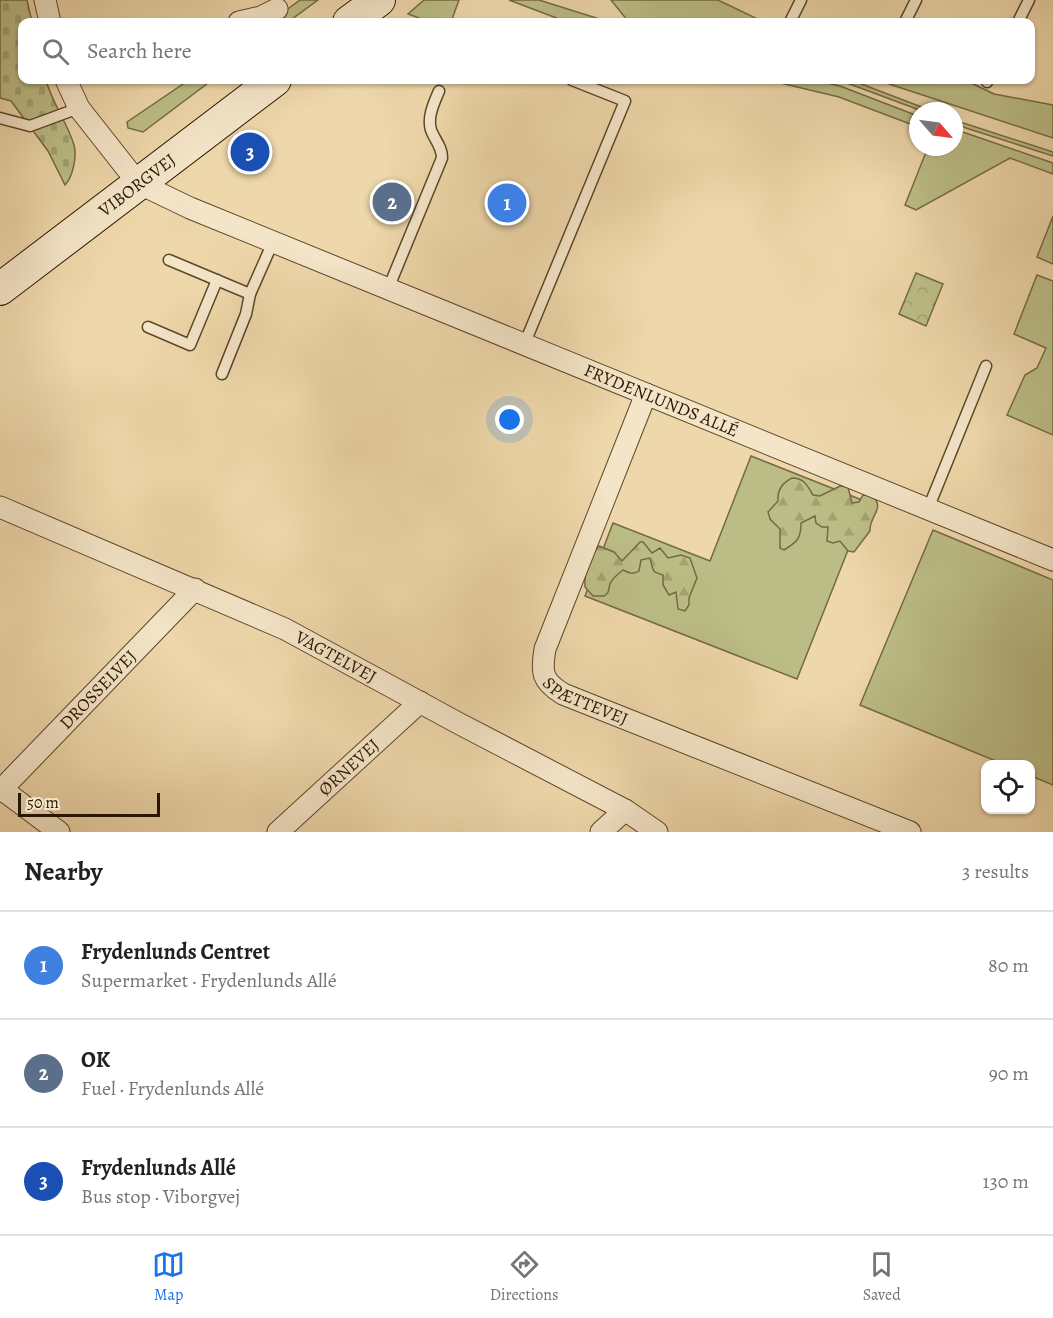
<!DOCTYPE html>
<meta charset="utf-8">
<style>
:root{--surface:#fff;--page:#f2f2f2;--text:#202124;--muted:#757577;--line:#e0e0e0;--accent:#1a73e8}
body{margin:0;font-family:Alegreya,serif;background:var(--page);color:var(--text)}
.controls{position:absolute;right:18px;bottom:18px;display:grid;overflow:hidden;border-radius:12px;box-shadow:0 2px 4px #0004}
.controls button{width:54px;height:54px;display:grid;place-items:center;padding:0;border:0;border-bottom:2px solid var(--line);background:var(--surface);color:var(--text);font:30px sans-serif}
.compass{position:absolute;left:909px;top:102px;width:54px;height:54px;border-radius:50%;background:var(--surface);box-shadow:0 2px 4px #0004;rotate:118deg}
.scale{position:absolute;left:18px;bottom:15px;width:142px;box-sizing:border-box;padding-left:6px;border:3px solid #2b1700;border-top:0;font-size:16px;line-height:21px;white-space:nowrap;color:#2b1700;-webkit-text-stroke:4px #f4e5c8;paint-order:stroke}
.you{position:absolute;left:510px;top:420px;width:21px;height:21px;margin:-15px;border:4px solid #fff;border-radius:50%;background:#1a73e8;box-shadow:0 0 0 9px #1a73e833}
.badge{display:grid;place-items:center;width:39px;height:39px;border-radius:50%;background:var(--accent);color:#fff;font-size:20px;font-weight:700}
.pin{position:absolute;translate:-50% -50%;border:3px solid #fff;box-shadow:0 2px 6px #0006}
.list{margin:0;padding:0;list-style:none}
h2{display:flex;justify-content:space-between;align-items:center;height:78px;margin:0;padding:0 24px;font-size:26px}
h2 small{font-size:20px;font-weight:400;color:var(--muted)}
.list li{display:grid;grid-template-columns:39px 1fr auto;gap:18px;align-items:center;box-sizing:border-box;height:108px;padding:0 24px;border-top:2px solid var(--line)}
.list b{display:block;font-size:22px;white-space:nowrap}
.list p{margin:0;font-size:20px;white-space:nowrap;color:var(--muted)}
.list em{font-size:20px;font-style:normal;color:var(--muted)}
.icon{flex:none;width:33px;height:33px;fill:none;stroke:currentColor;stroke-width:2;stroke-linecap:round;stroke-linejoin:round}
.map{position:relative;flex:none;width:1053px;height:832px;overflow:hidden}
.search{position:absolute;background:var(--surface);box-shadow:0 2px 4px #0004;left:18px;right:18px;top:18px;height:66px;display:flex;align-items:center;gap:15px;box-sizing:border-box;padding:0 21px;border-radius:12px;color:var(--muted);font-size:22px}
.sheet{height:402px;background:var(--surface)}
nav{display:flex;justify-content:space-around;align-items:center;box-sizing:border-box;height:84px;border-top:2px solid var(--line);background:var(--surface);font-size:16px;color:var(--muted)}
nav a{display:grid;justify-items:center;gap:3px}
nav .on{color:var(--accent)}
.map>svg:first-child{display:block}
.grass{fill:#bcbd86;stroke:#746a43;stroke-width:1.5}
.forest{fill:url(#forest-firs);stroke:#746a43;stroke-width:1.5}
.cemetery{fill:url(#cemetery-stones);stroke:#746a43;stroke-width:1.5}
.park{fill:url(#park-crowns);stroke:#746a43;stroke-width:1.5}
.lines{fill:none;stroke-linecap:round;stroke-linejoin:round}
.lane-casing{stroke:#5c472a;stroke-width:13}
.street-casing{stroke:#5c472a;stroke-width:23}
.secondary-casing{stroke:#2b1700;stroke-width:34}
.lane{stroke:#f4e5c8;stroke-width:10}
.street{stroke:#f4e5c8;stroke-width:21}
.secondary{stroke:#f4e5c8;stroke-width:32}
.labels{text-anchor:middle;stroke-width:4.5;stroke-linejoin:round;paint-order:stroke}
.street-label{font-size:18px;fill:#2b1700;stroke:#f4e5c8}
</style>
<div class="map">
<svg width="1053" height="832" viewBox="0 0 1053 832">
<defs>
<pattern id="forest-firs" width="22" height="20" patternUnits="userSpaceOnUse" patternTransform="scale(1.5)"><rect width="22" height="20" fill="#bcbd86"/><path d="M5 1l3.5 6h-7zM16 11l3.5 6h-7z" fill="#a2a272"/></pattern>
<pattern id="cemetery-stones" width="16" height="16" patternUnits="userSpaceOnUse" patternTransform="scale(1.5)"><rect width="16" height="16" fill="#bcbd86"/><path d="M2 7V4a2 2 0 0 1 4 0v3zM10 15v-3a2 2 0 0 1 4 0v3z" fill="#a2a272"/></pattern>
<pattern id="park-crowns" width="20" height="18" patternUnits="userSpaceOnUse" patternTransform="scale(1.5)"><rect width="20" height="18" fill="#bcbd86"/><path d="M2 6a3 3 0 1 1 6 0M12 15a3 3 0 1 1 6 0" fill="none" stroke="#a2a272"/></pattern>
</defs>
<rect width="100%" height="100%" fill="#eed7aa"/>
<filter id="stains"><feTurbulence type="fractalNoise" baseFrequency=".00333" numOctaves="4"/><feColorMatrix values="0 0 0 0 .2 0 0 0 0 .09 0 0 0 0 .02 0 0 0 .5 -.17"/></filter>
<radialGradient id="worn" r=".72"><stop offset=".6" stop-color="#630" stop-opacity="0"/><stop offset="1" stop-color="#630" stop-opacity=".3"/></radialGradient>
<!-- grass -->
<g class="grass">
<path d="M300,0H318L288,22H270Z"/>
<path d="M424,0H459L451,22H430L408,14Z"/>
<path d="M509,0H539L609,22H567Z"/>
<path d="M611,0H718L764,22H612L628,21Z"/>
<path d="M189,80H212L143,132L128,128L127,122Z"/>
<path d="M768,80H814L840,86L918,116V127L839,97Z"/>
<path d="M839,80H851L932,111H922Z"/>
<path d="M877,80H965L994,94L1053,105V138Z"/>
<path d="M954,120L1053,152V156L966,128L954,123Z"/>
<path d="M954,129L1053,163V174L1010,158L916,210L905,205L928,147H954Z"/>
<path d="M1053,216V264L1037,257Z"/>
<path d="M1037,275L1053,281V435L1007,415L1025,375L1037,368L1046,348L1014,334Z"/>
<path d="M751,456L867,502L797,679L585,596L613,523L710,561Z"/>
<path d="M933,530L1053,580V785L1031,776L1030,764H1003L860,705Z"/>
</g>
<!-- forest -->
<g class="forest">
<path d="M792,478C804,478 807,485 813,495L820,496L840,486L848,487L852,503L859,502L863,495L871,494C887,509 869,515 870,531L854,552L848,551L840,541L833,543L827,541L828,527H822L816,523L815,516L801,523C801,539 797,542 784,550L780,548V529L770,519L768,512L778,501C777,490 782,483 792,478Z"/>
<path d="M640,542H643L652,553L660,548L668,558L681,555L690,558L697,578L689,598V605L685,611L678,609L676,592L669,595L663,585V575C653,572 653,572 651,561L649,558L641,560L639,571C633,575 629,573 623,570C619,573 612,579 610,584C608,590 610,592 604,596H593L585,587C584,574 589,556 599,546L614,552L622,561Z"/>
</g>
<!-- cemetery -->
<path class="cemetery" d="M0,0H27L32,22H22V80H46C52,103 67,122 74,145C77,156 73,177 65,185L48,151L11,101L0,98Z"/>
<!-- park -->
<path class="park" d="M916,273L943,284L926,326L899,314Z"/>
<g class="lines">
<!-- lane casing -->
<g class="lane-casing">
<g id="lane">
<path d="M790,22L801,0"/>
<path d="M905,22L916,0"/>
<path d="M1018,22L1029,0"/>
<path d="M987,82L988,80"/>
<path d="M0,118L30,126L79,108"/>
<path d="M169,260L250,294L273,242"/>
<path d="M388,289L442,158C442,146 435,141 431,130C427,117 434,103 439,91"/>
<path d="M148,327L190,345L217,280"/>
<path d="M524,345L625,101L572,80"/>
<path d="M222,374L246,314L250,294"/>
<path d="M928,509L986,366"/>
</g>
</g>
<!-- street casing -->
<g class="street-casing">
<g id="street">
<path d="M45,0L50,22"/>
<path d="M239,22L261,17L277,9"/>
<path id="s1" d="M66,80L79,108L138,183L190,208L1053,560"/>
<path id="s2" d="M646,394L545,649C541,673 542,681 563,694L910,832"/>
<path id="s3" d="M0,507L285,629L458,723L625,810L657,832"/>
<path d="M0,788L59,832"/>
<path id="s4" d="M0,791L195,589"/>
<path id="s5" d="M278,832L420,702"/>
<path d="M601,832L625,810"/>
</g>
</g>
<!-- secondary casing -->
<g class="secondary-casing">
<g id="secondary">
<path d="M349,22L379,0"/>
<path id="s6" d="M0,289L275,80"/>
</g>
</g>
<!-- lane -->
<use href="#lane" class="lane"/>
<!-- street -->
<use href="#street" class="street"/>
<!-- secondary -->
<use href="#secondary" class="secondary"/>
</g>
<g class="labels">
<!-- street labels -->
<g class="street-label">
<text dy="6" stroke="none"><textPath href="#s6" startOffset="172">VIBORGVEJ</textPath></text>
<text dy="6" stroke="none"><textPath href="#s1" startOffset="693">FRYDENLUNDS ALLÉ</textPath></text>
<text dy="6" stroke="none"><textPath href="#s3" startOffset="368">VAGTELVEJ</textPath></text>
<text dy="6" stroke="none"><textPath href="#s4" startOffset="141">DROSSELVEJ</textPath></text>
<text dy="6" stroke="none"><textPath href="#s2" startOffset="351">SPÆTTEVEJ</textPath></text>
<text dy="6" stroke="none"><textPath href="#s5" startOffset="96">ØRNEVEJ</textPath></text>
</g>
</g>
<rect width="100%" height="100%" filter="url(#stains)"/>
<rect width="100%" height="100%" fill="url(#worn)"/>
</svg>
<div class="controls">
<button><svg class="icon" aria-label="locate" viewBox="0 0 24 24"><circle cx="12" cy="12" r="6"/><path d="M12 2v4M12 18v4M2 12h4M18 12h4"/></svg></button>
</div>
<svg class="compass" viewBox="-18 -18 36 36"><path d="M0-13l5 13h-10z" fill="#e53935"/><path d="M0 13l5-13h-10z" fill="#757577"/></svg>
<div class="scale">50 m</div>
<div class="you"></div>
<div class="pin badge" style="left:507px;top:203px;background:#3f7fe0">1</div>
<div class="pin badge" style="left:392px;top:202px;background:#5c6f8a">2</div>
<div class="pin badge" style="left:250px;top:152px;background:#1a4fb4">3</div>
<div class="search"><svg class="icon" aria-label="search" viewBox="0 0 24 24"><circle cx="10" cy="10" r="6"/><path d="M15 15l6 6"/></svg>Search here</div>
</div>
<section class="sheet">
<h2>Nearby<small>3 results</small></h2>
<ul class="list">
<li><span class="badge" style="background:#3f7fe0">1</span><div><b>Frydenlunds Centret</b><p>Supermarket · Frydenlunds Allé</p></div><em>80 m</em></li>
<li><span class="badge" style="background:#5c6f8a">2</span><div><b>OK</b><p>Fuel · Frydenlunds Allé</p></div><em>90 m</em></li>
<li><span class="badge" style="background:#1a4fb4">3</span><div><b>Frydenlunds Allé</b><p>Bus stop · Viborgvej</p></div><em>130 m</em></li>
</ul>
</section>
<nav>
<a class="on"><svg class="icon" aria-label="map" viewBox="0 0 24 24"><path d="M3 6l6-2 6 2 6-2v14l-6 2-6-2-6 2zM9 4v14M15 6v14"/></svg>Map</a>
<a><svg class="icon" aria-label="directions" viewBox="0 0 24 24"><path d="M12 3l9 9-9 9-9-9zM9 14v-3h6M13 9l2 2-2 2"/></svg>Directions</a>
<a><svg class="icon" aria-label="saved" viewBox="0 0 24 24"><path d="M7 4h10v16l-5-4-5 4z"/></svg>Saved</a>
</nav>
